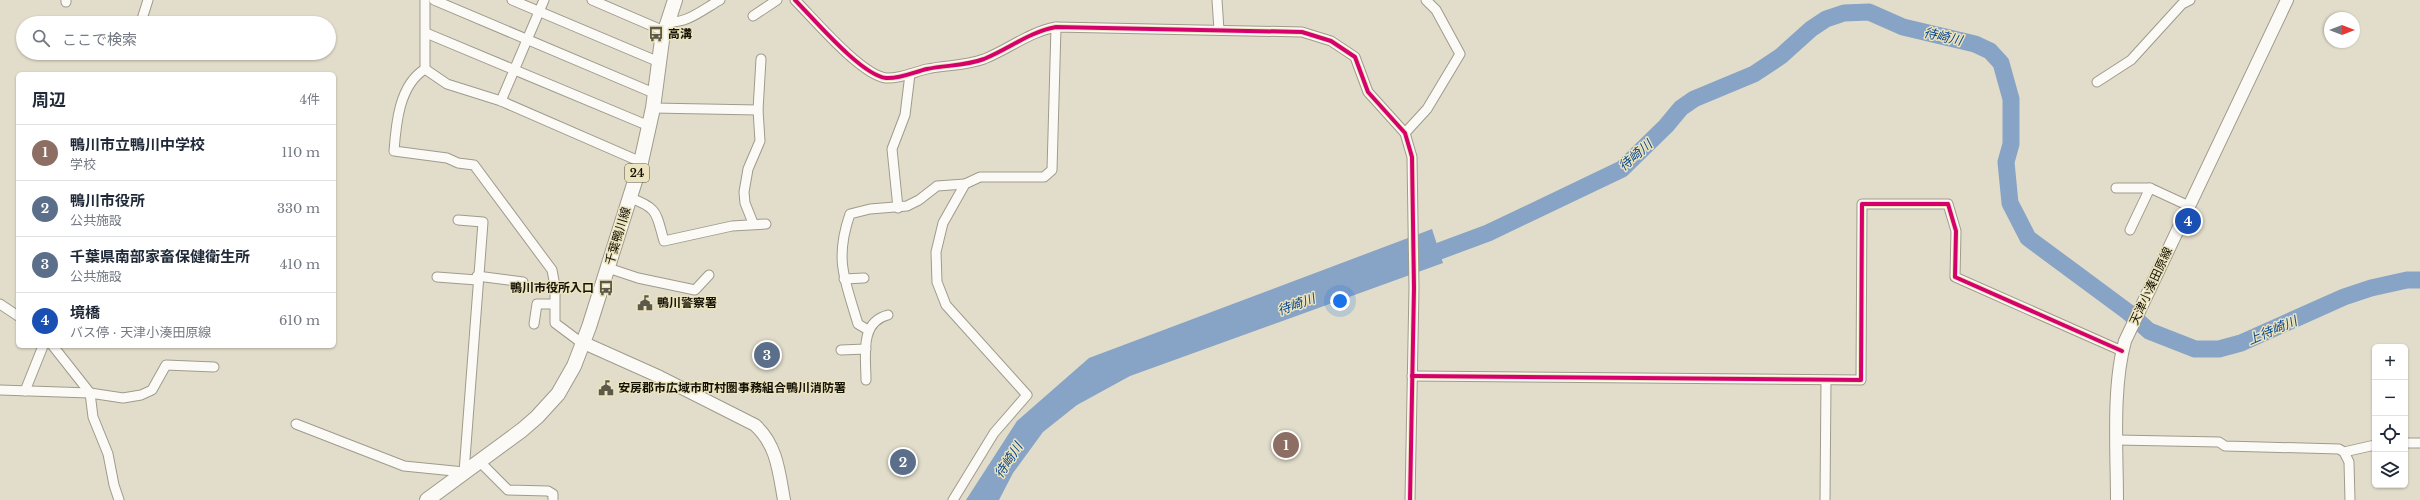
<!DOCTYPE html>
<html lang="ja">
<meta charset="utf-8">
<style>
:root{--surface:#fff;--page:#f2f2f3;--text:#1f2937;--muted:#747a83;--line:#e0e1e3;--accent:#5c584a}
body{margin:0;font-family:"Libre Baskerville","Noto Sans JP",serif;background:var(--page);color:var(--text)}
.controls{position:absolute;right:12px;bottom:12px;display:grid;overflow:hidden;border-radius:6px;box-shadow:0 1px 3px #0004}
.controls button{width:36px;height:36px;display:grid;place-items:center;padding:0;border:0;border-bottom:1px solid var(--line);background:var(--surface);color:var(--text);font:20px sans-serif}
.compass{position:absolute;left:2324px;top:12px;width:36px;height:36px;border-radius:50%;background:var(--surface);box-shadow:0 1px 3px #0004;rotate:90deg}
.you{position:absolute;left:1340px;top:301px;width:14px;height:14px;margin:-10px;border:3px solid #fff;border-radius:50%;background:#1a73e8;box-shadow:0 0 0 6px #1a73e833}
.badge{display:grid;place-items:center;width:26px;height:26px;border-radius:50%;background:var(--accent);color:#fff;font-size:13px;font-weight:700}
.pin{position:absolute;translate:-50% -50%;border:2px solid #fff;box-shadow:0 1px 4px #0006}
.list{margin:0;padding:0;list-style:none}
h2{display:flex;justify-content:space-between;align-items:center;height:52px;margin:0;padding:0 16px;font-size:17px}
h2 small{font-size:13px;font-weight:400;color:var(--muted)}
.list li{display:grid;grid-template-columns:26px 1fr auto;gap:12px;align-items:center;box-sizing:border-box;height:56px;padding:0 16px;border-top:1px solid var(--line)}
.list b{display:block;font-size:15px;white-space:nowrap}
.list p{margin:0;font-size:13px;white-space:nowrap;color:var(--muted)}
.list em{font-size:13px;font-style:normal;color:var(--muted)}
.icon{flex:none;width:22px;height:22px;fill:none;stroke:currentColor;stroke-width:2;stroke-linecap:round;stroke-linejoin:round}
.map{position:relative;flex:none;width:2420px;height:500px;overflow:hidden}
.search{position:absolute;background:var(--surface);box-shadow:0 1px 3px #0004;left:16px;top:16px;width:320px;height:44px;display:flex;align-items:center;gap:10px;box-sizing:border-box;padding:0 14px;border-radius:22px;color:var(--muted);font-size:15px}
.panel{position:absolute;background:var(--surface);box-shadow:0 1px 3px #0004;left:16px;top:72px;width:320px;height:276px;border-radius:6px}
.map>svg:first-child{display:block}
.water{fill:#87a3c5}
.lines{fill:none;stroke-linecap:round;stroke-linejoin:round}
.river{stroke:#87a3c5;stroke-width:17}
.street-casing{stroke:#9f9b8c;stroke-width:11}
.secondary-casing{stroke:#9f9b8c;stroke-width:14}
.primary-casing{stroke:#9f9b8c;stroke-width:16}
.street{stroke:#fbfaf7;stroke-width:9}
.secondary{stroke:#fbfaf7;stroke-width:12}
.primary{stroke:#fbfaf7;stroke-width:14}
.cycleway-casing{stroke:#ece3bf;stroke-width:6}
.cycleway{stroke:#d6006c;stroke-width:4}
.labels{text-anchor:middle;stroke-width:3;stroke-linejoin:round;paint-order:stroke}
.shield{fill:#ece3bf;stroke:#55503d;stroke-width:1}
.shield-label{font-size:11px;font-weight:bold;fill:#141105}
.poi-label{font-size:12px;font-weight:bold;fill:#141105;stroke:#ece3bf;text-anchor:start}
.street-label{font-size:12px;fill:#141105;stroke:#ece3bf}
.water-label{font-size:13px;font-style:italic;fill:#0b488c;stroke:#ece3bf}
</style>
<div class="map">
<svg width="2420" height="500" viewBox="0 0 2420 500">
<rect width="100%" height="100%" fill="#e2ddca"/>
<!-- water -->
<path class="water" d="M1432,229L1443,263L1130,376L1077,405L1043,432L1013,473L999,500H966L1017,421L1089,358Z"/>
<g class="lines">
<!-- river -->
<path class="river" d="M1418,259L1488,233L1622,169L1666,126L1681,108L1694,99L1754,74L1781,56L1811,29L1826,19L1844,13L1869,12L1903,27L1975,44L1990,51L2001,63L2011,99V144L2006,162L2010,203L2028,238L2128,312L2149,331L2195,349H2219L2241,343L2344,297L2371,288L2407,280H2420"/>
<!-- street casing -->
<g class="street-casing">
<g id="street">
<path d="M425,0V69"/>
<path d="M434,0L656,94"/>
<path d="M512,0L659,62"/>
<path d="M592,0L664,31"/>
<path d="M795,0C814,19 861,75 886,78C900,79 914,72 927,69C946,65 965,66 984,59C1009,49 1029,32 1056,27L1302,32L1331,41L1355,57L1368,92L1405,133L1412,157L1414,288L1410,500"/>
<path d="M1217,0L1219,30"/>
<path d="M66,2V0"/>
<path d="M753,16L777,0"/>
<path d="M142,19L148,0"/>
<path d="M667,21C684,26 705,8 720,0"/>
<path d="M426,33L649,126"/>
<path d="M425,69C399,85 396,124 394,151L447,158L458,163L474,165L552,270L555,286V323L579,341L584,343"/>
<path d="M425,69L447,84L501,101L641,162"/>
<path d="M2097,82L2131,60L2182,4L2190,0"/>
<path d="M501,101L544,0"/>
<path d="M653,108L758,110"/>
<path d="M1405,133L1427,109L1460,54L1436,10L1426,0"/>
<path d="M2116,188H2150"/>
<path d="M630,198C659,208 656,214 664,241L732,226L766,224"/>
<path d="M898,208L892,149L905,115L910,74"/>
<path d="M753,223L745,203L744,192L748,169L760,141L758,110L761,59"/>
<path d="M2130,230L2150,188L2189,206"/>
<path d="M608,268L638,278L695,290L709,275"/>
<path d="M477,276L523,282"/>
<path d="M437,277L477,280"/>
<path d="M844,279L864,278"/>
<path d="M0,304L18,316"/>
<path d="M534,324L537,304H554"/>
<path d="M868,330L858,324C845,280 834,260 850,214L870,209L907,206L919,200L937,186L965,184"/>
<path d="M53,346L90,393L93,417L108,454L114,485L119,500"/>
<path d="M841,350L866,349"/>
<path d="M1412,376L1861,380L1862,204H1948L1956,231L1955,277L2122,351"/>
<path d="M866,380C866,357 859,322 888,315"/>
<path d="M0,390L90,393L123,398L141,395L152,390L166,365L214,367"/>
<path d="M25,391L43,346"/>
<path d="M296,424L404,466L464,472L483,222L458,220"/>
<path d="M2117,440L2219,442L2225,446L2339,449L2344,452L2375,445"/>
<path d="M2405,443H2420"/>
<path d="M2344,452L2349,462L2350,500"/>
<path d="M479,461L508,490L548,491L553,494V500"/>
<path d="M953,500L994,433L1027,395L946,305L937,282L936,252L943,223L965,184L980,177H1044L1052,170L1056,27"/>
<path d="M1825,500L1826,381"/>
</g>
</g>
<!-- secondary casing -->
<g class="secondary-casing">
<g id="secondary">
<path d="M584,343L660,377L755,425C777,445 779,472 784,500"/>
<path d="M2117,500C2117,452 2112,387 2125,341L2287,0"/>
</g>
</g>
<!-- primary casing -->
<g class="primary-casing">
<path id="primary" d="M427,500L522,430L537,417L558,394L574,366L589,327L641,162L653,108L662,40L675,0"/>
</g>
<!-- street -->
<use href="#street" class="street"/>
<!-- secondary -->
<use href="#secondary" class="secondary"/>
<!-- primary -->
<use href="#primary" class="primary"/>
<!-- cycleway casing -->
<g class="cycleway-casing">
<g id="cycleway">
<path d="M795,0C814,19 861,75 886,78C900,79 914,72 927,69C946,65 965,66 984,59C1009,49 1029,32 1056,27L1302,32L1331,41L1355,57L1368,92L1405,133L1412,157L1414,288L1410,500"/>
<path d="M1412,376L1861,380L1862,204H1948L1956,231L1955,277L2122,351"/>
</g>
</g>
<!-- cycleway -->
<use href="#cycleway" class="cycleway"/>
</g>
<!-- icons -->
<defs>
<g id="bus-bare" transform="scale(1.2)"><path d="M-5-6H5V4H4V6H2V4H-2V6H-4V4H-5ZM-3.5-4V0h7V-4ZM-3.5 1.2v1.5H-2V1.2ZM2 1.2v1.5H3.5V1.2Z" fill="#5c584a" stroke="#ece3bf" stroke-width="2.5" paint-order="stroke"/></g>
<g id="civic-bare" transform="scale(1.2)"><path d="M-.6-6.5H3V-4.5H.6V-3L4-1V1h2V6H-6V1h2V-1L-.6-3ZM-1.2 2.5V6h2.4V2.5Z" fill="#5c584a" stroke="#ece3bf" stroke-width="2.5" paint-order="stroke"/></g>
</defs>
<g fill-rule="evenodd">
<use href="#bus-bare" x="656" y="34"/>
<use href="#bus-bare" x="606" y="288"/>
<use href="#civic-bare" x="645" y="303"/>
<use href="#civic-bare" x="606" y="388"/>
</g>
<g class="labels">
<!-- shield labels -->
<rect class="shield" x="625" y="164" width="24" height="18" rx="3"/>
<g class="shield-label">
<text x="637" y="177">24</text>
</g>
<!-- poi labels -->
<g class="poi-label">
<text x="668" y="38">高溝</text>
<text x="594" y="292" text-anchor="end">鴨川市役所入口</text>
<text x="657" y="307">鴨川警察署</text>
<text x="618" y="392">安房郡市広域市町村圏事務組合鴨川消防署</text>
</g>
<!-- street labels -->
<g class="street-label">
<text transform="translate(618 236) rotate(-73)" y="4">千葉鴨川線</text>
<text transform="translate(2151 286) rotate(-65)" y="4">天津小湊田原線</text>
</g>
<!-- water labels -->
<g class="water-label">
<text transform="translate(1943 36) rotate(13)" y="5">待崎川</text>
<text transform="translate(1635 155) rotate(-41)" y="5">待崎川</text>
<text transform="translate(1296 304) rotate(-20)" y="5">待崎川</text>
<text transform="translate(2272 330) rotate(-23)" y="5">上待崎川</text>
<text transform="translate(1008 460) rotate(-57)" y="5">待崎川</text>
</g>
</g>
</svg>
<div class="controls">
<button>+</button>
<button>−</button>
<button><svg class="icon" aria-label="locate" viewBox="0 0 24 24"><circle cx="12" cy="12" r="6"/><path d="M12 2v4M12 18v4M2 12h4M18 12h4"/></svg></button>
<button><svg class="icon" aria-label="layers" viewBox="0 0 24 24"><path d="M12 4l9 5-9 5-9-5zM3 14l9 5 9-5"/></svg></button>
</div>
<svg class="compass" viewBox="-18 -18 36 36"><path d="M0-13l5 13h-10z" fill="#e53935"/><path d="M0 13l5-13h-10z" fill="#747a83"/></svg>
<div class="you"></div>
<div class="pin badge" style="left:1286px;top:445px;background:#8d6e63">1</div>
<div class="pin badge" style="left:903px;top:462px;background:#5c6f8a">2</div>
<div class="pin badge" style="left:767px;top:355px;background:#5c6f8a">3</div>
<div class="pin badge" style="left:2188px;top:221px;background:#1a4fb4">4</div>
<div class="search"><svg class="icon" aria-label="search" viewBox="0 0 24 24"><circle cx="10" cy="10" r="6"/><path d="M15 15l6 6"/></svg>ここで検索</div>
<section class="panel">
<h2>周辺<small>4件</small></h2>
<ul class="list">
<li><span class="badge" style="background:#8d6e63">1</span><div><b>鴨川市立鴨川中学校</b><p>学校</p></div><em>110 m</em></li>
<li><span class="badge" style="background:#5c6f8a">2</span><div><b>鴨川市役所</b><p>公共施設</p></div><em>330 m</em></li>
<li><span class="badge" style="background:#5c6f8a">3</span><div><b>千葉県南部家畜保健衛生所</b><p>公共施設</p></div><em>410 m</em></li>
<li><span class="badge" style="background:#1a4fb4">4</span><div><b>境橋</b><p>バス停 · 天津小湊田原線</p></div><em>610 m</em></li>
</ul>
</section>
</div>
